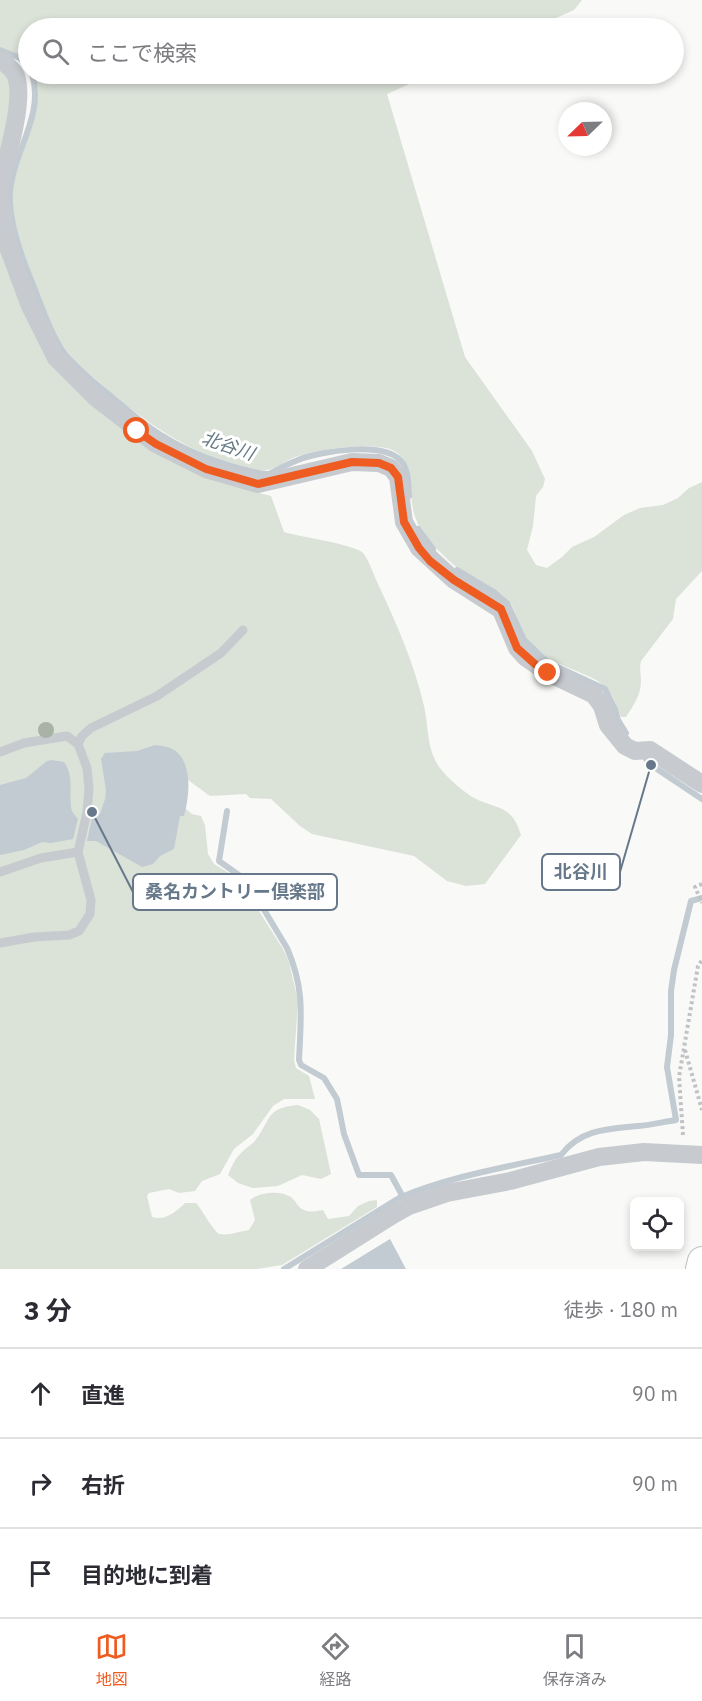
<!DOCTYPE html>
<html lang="ja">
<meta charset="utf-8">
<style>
:root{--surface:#fff;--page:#f7f7f7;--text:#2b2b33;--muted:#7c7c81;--line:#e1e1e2;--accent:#ee5c22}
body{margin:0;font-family:"IBM Plex Sans","Noto Sans JP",sans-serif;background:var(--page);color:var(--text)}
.controls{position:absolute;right:18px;bottom:18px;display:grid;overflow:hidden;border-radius:9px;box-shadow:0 3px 9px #0003}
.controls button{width:54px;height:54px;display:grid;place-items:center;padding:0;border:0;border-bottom:2px solid var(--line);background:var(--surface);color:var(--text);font:30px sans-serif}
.compass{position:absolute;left:558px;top:102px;width:54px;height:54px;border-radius:50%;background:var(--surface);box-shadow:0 3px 9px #0003;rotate:247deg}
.stop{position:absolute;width:18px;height:18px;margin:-14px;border:4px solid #ee5c22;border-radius:50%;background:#fff}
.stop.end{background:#ee5c22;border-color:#fff;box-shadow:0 2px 6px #0008}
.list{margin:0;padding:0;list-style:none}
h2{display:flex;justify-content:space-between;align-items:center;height:78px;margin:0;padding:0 24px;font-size:26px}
h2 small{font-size:20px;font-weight:400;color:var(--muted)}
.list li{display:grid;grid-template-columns:39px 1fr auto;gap:18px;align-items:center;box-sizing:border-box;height:90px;padding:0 24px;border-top:2px solid var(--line)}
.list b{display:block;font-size:22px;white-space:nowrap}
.list em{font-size:20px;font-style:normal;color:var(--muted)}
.icon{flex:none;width:33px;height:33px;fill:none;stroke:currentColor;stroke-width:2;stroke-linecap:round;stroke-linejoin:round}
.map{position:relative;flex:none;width:702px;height:1269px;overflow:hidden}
.search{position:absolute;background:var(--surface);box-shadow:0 3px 9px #0003;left:18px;right:18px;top:18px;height:66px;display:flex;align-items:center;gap:15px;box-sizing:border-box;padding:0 21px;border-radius:33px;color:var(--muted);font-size:22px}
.sheet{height:348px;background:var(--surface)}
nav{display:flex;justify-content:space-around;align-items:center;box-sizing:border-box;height:84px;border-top:2px solid var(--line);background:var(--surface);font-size:16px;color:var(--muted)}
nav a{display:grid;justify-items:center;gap:3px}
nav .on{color:var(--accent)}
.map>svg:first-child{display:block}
.green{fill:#dbe2d8}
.water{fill:#c2cbd1}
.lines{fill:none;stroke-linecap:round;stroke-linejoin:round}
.stream{stroke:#c2cbd1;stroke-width:6}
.primary-casing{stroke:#babec2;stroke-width:30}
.path{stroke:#c0c3c5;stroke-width:4;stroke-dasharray:3 3;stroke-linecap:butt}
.lane{stroke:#c7cbcf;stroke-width:9}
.street{stroke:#c7cbcf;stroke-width:18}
.primary{stroke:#fff;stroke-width:28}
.tree{fill:#a8b3a5}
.route{stroke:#ee5c22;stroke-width:8}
.labels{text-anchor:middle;stroke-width:6;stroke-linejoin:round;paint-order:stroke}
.water-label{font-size:18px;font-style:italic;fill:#637a84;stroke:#fff}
.leader{fill:none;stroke:#66788a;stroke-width:2}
.callout-dot{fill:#66788a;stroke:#fff;stroke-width:2}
.callout{fill:#fff;stroke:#66788a;stroke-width:2}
.callout-label{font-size:18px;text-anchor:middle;font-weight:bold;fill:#66788a}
</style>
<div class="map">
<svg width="702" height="1269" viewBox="0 0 702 1269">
<rect width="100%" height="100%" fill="#f9f9f7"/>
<!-- green -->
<g class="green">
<path d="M0,0H582L574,10L533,28H28V63L23,58L0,47Z"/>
<path d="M0,65L14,85L0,171Z"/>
<path d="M35,74H432L387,94L465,357L532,451L545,479L543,487L536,496L533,526L527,550L536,565L547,568L562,557L572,547L594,537L624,515L640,508L663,505L678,498L689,488L702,482V571L676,599L673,619L641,661C639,668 641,674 641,681C641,695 633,706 626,717H621C617,708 614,696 607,689C593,672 555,668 536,649C531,644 526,638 522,633C517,622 516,609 508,600C496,587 478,581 464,572C457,568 450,562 444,556C433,545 421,534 416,519C406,496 419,455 386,448C363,443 320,449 298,456C286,460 274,471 260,471C250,471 239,467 230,464C180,447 138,417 99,382C86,371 72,360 63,345C46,319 7,219 12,189C19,151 46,113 35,74Z"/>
<path d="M0,223L12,272L93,402L247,490L271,496L284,532C300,537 354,544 363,553C369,560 373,573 377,582C396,622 414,663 424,706C428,723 427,744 435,760C441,773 462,791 474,798C499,810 512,805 521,835L485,884L466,886L447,881L414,856L312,834L300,826L271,799L250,798L246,794L210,796L188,780L186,809L192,814L201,816L205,825L208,854L214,864L234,876L243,886L283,949L289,962L298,1001L294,1060L296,1068L309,1076L315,1099H284L273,1106L253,1134L234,1149L220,1174L202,1181L195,1191L179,1193L169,1189L149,1193L147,1196L152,1217C165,1221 176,1212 185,1203H196C202,1209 214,1233 220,1234C228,1236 241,1231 249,1230L255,1220L250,1200C259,1192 280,1190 291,1197C296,1201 298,1208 304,1210C311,1213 317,1211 323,1210L328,1219L349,1216L358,1206L369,1201L377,1200V1207L282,1265L257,1269H0Z"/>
<path d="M298,1105L310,1110L319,1119L331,1174L321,1179L302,1175L278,1186L253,1188L238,1183L228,1175C232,1166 235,1158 243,1151C246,1148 251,1145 254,1142C272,1120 264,1108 298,1105Z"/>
</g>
<!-- water -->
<g class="water">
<path d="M155,745C163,746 171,747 177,752C193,767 189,798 184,816H180L174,849L160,856L153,864L142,867L96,841H87L92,818L100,814L105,799L106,790L101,759L105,753L137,751Z"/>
<path d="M52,760L64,762C74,776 69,790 71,806C71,812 75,815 78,819L73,839L51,843L42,842L24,850L0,855V785L26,778L47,761Z"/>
<path d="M390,1239L406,1269H341Z"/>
</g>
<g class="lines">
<!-- stream -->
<g class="stream">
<path d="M0,50L20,58L28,67"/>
<path d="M32,74C45,115 13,152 10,192C8,217 20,252 29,275C40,301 49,332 65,354C78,370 96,384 112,397C129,411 146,427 166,438C196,456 229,467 263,474H269C278,469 288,464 298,460C321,451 384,441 401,461C409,470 408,485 409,496"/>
<path d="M418,529L433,549"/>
<path d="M457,570L494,592L507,603L524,640L543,658L553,665L605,689L615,709L618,720L626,733"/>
<path d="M646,759L651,765L702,799"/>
<path d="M227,811L219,861L243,878L248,883L287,948C305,989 301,1017 299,1060L301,1065L324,1078L337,1099L344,1134L359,1175H391L403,1197"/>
<path d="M284,1269L399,1198C451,1176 507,1167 561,1155C581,1129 608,1129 638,1126C651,1125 663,1122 676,1120L667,1067L671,1035V991L674,970L691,901L702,898"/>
</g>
<!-- primary casing -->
<g class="primary-casing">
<path id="primary" d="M700,1269L702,1261"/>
</g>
<!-- path -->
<g class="path">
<path d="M702,884L695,887L702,903"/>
<path d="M685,1050L702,1110"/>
<path d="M683,1135L679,1077L698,966L702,960"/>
</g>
<!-- lane -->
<g class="lane">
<path d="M78,744L82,736L91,728L157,696L221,653L243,630"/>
<path d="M0,752L24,743L67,736L78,744L87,768L89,789L87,812L78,852L91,900L90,914L79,931L69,935L34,937L0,943"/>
<path d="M0,872L41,858L78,852"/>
</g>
<!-- street -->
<g class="street">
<path d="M0,59C6,64 13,69 16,76C25,102 6,159 0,187"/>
<path d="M0,197L8,247L30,306L56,358L95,397L156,444L206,469L258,484L352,462L379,463L391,468L398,477L404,522L419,548L454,580L501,610L517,648L525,657L548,673L594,695L602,706L608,725L625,746L635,751L650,750L702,784"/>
<path d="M307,1269L393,1215L409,1206L447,1193L510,1181L599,1157L644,1152L702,1155"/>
</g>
<!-- primary -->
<use href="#primary" class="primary"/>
</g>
<!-- trees -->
<circle class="tree" cx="46" cy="730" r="8"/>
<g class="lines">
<!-- route -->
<path class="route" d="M137,431L156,444L206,469L258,484L352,462L379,463L391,468L398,477L404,522L419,548L430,561L454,580L501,609L517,648L536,665L548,673"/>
</g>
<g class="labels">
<!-- water labels -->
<g class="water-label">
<text transform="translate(228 446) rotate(19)" y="6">北谷川</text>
</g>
</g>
<!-- callouts -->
<path class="leader" d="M651 765L620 872M92 812L133 892"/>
<g class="callout-dot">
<circle cx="651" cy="765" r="6"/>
<circle cx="92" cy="812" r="6"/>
</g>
<g class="callout">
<rect x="542" y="854" width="78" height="36" rx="6"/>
<rect x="133" y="874" width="204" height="36" rx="6"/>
</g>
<g class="callout-label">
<text x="581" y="878">北谷川</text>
<text x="235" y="898">桑名カントリー倶楽部</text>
</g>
</svg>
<div class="controls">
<button><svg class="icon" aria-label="locate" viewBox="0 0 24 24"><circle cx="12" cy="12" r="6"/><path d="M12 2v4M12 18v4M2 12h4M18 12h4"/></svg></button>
</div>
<svg class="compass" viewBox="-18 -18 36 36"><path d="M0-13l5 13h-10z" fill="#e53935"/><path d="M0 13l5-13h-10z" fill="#7c7c81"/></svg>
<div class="stop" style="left:137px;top:431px"></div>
<div class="stop end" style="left:548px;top:673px"></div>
<div class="search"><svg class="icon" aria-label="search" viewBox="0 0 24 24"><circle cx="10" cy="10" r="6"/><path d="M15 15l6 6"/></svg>ここで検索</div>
</div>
<section class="sheet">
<h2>3 分<small>徒歩 · 180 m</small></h2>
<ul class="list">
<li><svg class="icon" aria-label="ahead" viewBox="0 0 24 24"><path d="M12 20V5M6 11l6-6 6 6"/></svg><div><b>直進</b></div><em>90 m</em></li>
<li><svg class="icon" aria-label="right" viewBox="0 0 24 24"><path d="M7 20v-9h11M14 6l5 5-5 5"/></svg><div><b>右折</b></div><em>90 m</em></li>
<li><svg class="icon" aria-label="arrive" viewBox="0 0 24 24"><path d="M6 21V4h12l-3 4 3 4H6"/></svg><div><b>目的地に到着</b></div></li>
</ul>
</section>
<nav>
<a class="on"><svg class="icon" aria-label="map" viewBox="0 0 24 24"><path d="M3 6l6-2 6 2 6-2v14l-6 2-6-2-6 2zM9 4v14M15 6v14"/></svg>地図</a>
<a><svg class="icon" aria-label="directions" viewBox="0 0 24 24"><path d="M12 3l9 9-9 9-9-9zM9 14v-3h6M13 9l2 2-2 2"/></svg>経路</a>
<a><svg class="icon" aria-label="saved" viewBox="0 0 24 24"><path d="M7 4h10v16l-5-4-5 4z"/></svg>保存済み</a>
</nav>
